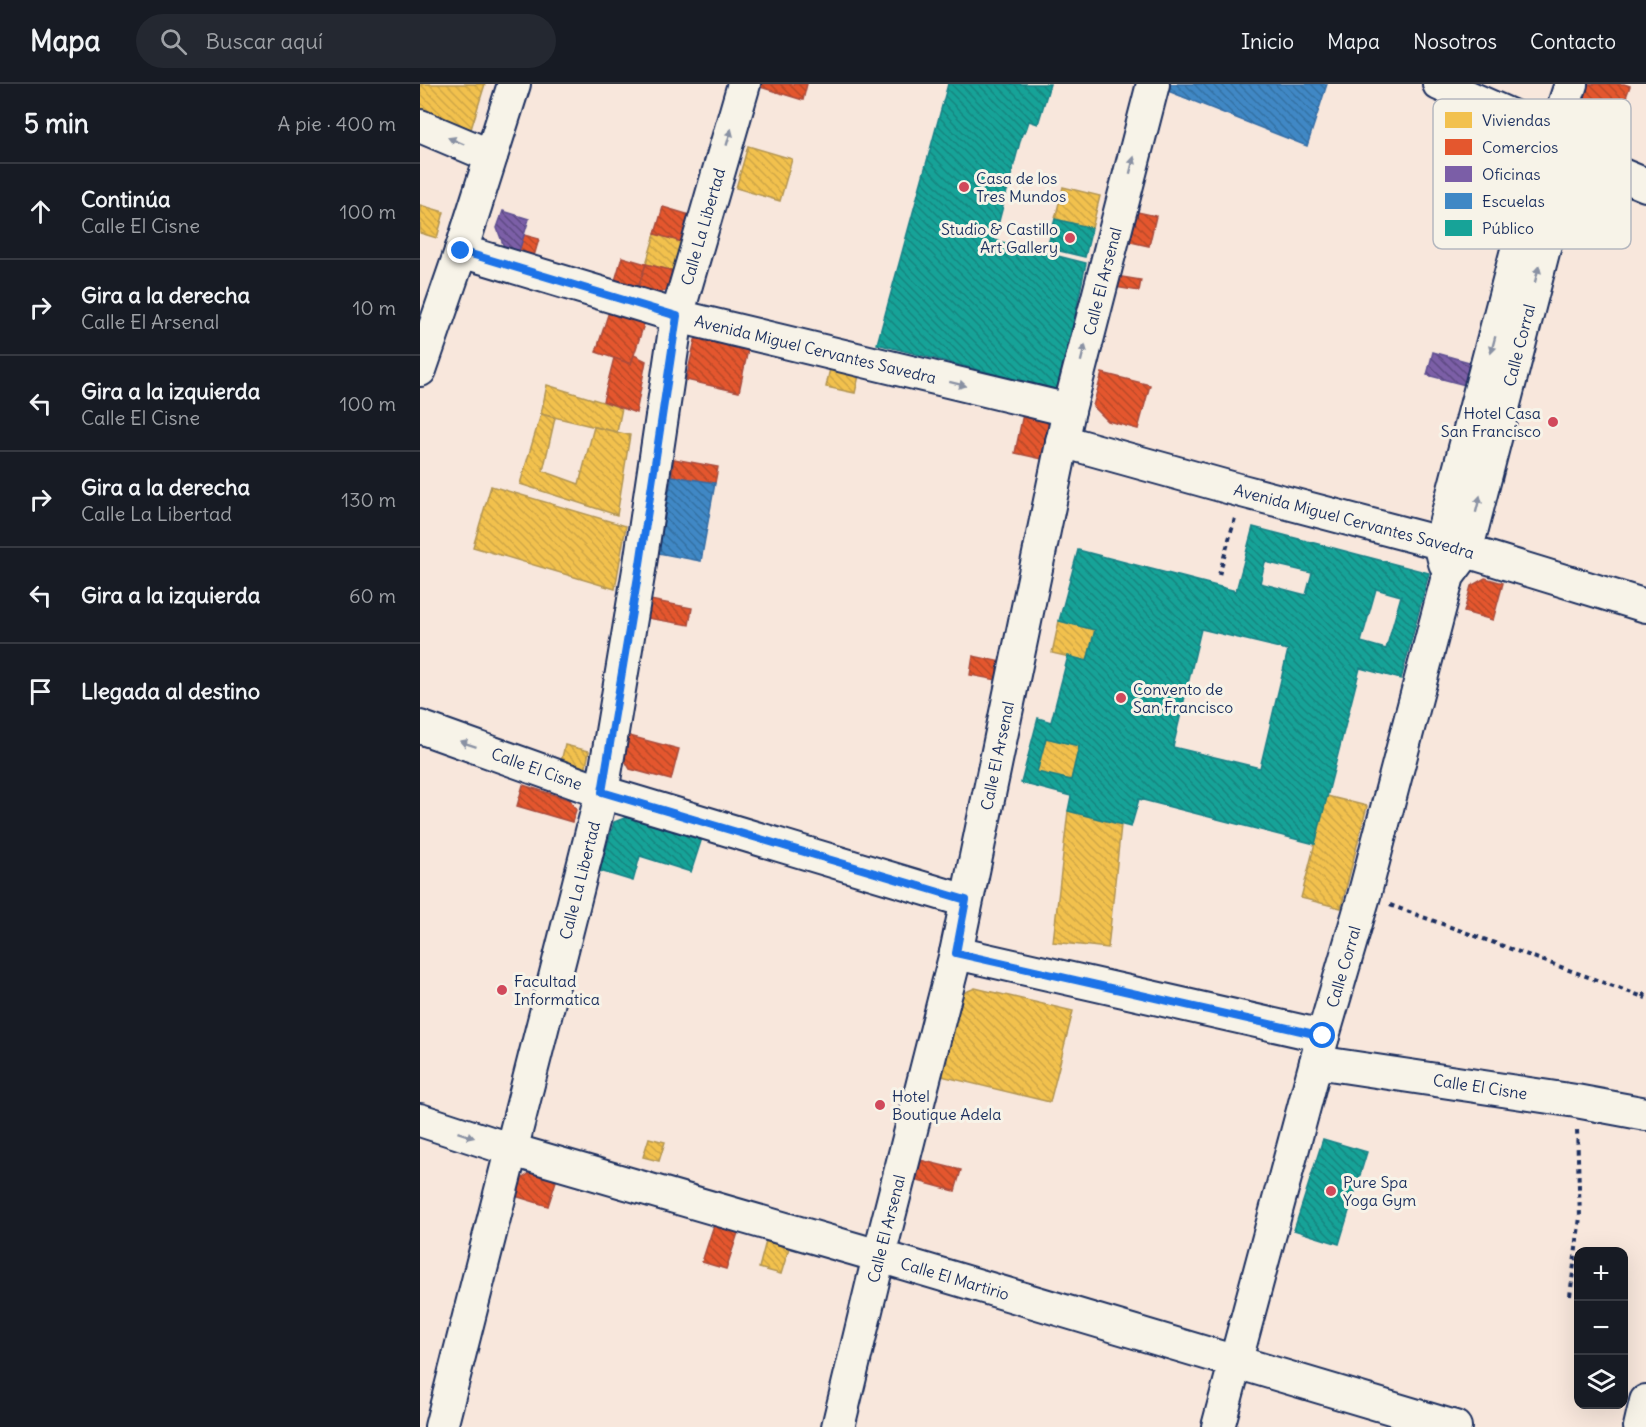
<!DOCTYPE html>
<html lang="es">
<meta charset="utf-8">
<style>
:root{--surface:#171b24;--page:#242831;--text:#f1f3f6;--muted:#9ea1a6;--line:#363941}
body{margin:0;font-family:Delius,sans-serif;background:var(--page);color:var(--text)}
.controls{position:absolute;right:18px;bottom:18px;display:grid;overflow:hidden;border-radius:12px;box-shadow:0 6px 24px #0002}
.controls button{width:54px;height:54px;display:grid;place-items:center;padding:0;border:0;border-bottom:2px solid var(--line);background:var(--surface);color:var(--text);font:30px sans-serif}
.stop{position:absolute;width:18px;height:18px;margin:-14px;border:4px solid #1a73e8;border-radius:50%;background:#fff}
.stop.end{background:#1a73e8;border-color:#fff;box-shadow:0 2px 6px #0008}
.list{margin:0;padding:0;list-style:none}
h2{display:flex;justify-content:space-between;align-items:center;height:78px;margin:0;padding:0 24px;font-size:26px}
h2 small{font-size:20px;font-weight:400;color:var(--muted)}
.list li{display:grid;grid-template-columns:39px 1fr auto;gap:18px;align-items:center;box-sizing:border-box;height:96px;padding:0 24px;border-top:2px solid var(--line)}
.list b{display:block;font-size:22px;white-space:nowrap}
.list p{margin:0;font-size:20px;white-space:nowrap;color:var(--muted)}
.list em{font-size:20px;font-style:normal;color:var(--muted)}
.icon{flex:none;width:33px;height:33px;fill:none;stroke:currentColor;stroke-width:2;stroke-linecap:round;stroke-linejoin:round}
.map{position:relative;flex:none;width:1226px;height:1343px;overflow:hidden}
header{display:flex;align-items:center;gap:36px;box-sizing:border-box;height:84px;padding:0 30px;background:var(--surface);border-bottom:2px solid var(--line)}
header strong{font-size:28px}
nav{display:flex;gap:33px;margin-inline-start:auto;font-size:21px}
.search{width:420px;height:54px;background:var(--page);display:flex;align-items:center;gap:15px;box-sizing:border-box;padding:0 21px;border-radius:33px;color:var(--muted);font-size:22px}
main{display:flex}
aside{flex:1;background:var(--surface)}
.map>svg:first-child{display:block}
.homes{fill:url(#homes-back-hatch);stroke:#b29553;stroke-width:1.5}
.shops{fill:url(#shops-back-hatch);stroke:#a84b3c;stroke-width:1.5}
.offices{fill:url(#offices-back-hatch);stroke:#5e5091;stroke-width:1.5}
.schools{fill:url(#schools-back-hatch);stroke:#346da6;stroke-width:1.5}
.public{fill:url(#public-back-hatch);stroke:#188087;stroke-width:1.5;fill-rule:evenodd}
.lines{fill:none;stroke-linecap:round;stroke-linejoin:round}
.minor-casing{stroke:#1b2f5e;stroke-width:36}
.path{stroke:#1b2f5e;stroke-width:4;stroke-dasharray:4.5 4.5;stroke-linecap:butt}
.minor{stroke:#f7f3e8;stroke-width:32}
.oneway{fill:#8991a3}
.route{stroke:#1a73e8;stroke-width:8}
.poi-dot{fill:#d1495b;stroke:#f7f3e8;stroke-width:2}
.labels{text-anchor:middle;stroke-width:6;stroke-linejoin:round;paint-order:stroke}
.poi-label{font-size:16px;fill:#1b2f5e;stroke:#f7f3e8;text-anchor:start}
.street-label{font-size:16px;fill:#1b2f5e;stroke:#f7f3e8}
.key{fill:#f7f3e8;stroke:#b5b8bf;stroke-width:1.5}
.key-label{font-size:16px;fill:#1b2f5e}
</style>
<header>
<strong>Mapa</strong>
<div class="search"><svg class="icon" aria-label="search" viewBox="0 0 24 24"><circle cx="10" cy="10" r="6"/><path d="M15 15l6 6"/></svg>Buscar aquí</div>
<nav><a>Inicio</a><a>Mapa</a><a>Nosotros</a><a>Contacto</a></nav>
</header>
<main>
<aside>
<h2>5 min<small>A pie · 400 m</small></h2>
<ul class="list">
<li><svg class="icon" aria-label="ahead" viewBox="0 0 24 24"><path d="M12 20V5M6 11l6-6 6 6"/></svg><div><b>Continúa</b><p>Calle El Cisne</p></div><em>100 m</em></li>
<li><svg class="icon" aria-label="right" viewBox="0 0 24 24"><path d="M7 20v-9h11M14 6l5 5-5 5"/></svg><div><b>Gira a la derecha</b><p>Calle El Arsenal</p></div><em>10 m</em></li>
<li><svg class="icon" aria-label="left" viewBox="0 0 24 24"><path d="M17 20v-9H6M10 6l-5 5 5 5"/></svg><div><b>Gira a la izquierda</b><p>Calle El Cisne</p></div><em>100 m</em></li>
<li><svg class="icon" aria-label="right" viewBox="0 0 24 24"><path d="M7 20v-9h11M14 6l5 5-5 5"/></svg><div><b>Gira a la derecha</b><p>Calle La Libertad</p></div><em>130 m</em></li>
<li><svg class="icon" aria-label="left" viewBox="0 0 24 24"><path d="M17 20v-9H6M10 6l-5 5 5 5"/></svg><div><b>Gira a la izquierda</b></div><em>60 m</em></li>
<li><svg class="icon" aria-label="arrive" viewBox="0 0 24 24"><path d="M6 21V4h12l-3 4 3 4H6"/></svg><div><b>Llegada al destino</b></div></li>
</ul>
</aside>
<div class="map">
<svg width="1226" height="1343" viewBox="0 0 1226 1343">
<defs>
<pattern id="homes-back-hatch" width="6" height="6" patternUnits="userSpaceOnUse" patternTransform="scale(1.5)"><rect width="6" height="6" fill="#f2c14e"/><path d="M-1 5l2 2M0 0l6 6M5-1l2 2" fill="none" stroke="#cfa646"/></pattern>
<pattern id="shops-back-hatch" width="6" height="6" patternUnits="userSpaceOnUse" patternTransform="scale(1.5)"><rect width="6" height="6" fill="#e4572e"/><path d="M-1 5l2 2M0 0l6 6M5-1l2 2" fill="none" stroke="#b8482a"/></pattern>
<pattern id="offices-back-hatch" width="6" height="6" patternUnits="userSpaceOnUse" patternTransform="scale(1.5)"><rect width="6" height="6" fill="#7b5ea7"/><path d="M-1 5l2 2M0 0l6 6M5-1l2 2" fill="none" stroke="#5e4a84"/></pattern>
<pattern id="schools-back-hatch" width="6" height="6" patternUnits="userSpaceOnUse" patternTransform="scale(1.5)"><rect width="6" height="6" fill="#3f88c5"/><path d="M-1 5l2 2M0 0l6 6M5-1l2 2" fill="none" stroke="#3470a3"/></pattern>
<pattern id="public-back-hatch" width="6" height="6" patternUnits="userSpaceOnUse" patternTransform="scale(1.5)"><rect width="6" height="6" fill="#17a398"/><path d="M-1 5l2 2M0 0l6 6M5-1l2 2" fill="none" stroke="#14857f"/></pattern>
</defs>
<rect width="100%" height="100%" fill="#f8e7dc"/>
<filter id="ink" filterUnits="userSpaceOnUse"><feTurbulence type="fractalNoise" baseFrequency=".0167" numOctaves="2"/><feDisplacementMap in="SourceGraphic" scale="12" xChannelSelector="R" yChannelSelector="G"/><feConvolveMatrix kernelMatrix="1 2 1 2 8 2 1 2 1" color-interpolation-filters="sRGB"/></filter>
<g filter="url(#ink)">
<!-- homes -->
<g class="homes">
<path d="M0,0H65L51,45L0,29Z"/>
<path d="M328,62L372,75L360,117L316,104Z"/>
<path d="M643,103L680,112L672,144L635,135Z"/>
<path d="M0,121L24,128L17,154L0,149Z"/>
<path d="M235,150L262,158L254,187L226,180Z"/>
<path d="M411,280L440,287L435,309L406,303Z"/>
<path d="M127,301L202,324L197,348L121,330Z"/>
<path d="M121,330L135,334L123,387L159,400L174,343L210,351L197,431L100,400Z"/>
<path d="M71,402L206,442L195,505L53,463Z"/>
<path d="M639,537L675,546L667,577L632,569Z"/>
<path d="M626,654L659,662L651,696L617,688Z"/>
<path d="M145,661L169,667L166,683L157,687L140,682Z"/>
<path d="M907,712L947,722L921,824L881,814Z"/>
<path d="M648,727L701,741L688,864L633,858Z"/>
<path d="M555,904L653,927L630,1018L517,991L536,912Z"/>
<path d="M229,1054L245,1058L239,1077L223,1073Z"/>
<path d="M346,1157L369,1164L361,1190L339,1184Z"/>
</g>
<!-- shops -->
<g class="shops">
<path d="M340,0H387L383,16L340,3Z"/>
<path d="M1167,0H1204L1210,2L1199,33L1168,18L1163,10Z"/>
<path d="M243,123L270,131L262,158L235,150Z"/>
<path d="M713,127L736,132L729,162L706,157Z"/>
<path d="M104,151L119,155L114,172L99,167Z"/>
<path d="M202,173L226,180L218,204L195,197Z"/>
<path d="M226,180L254,187L249,205L238,210L218,204Z"/>
<path d="M696,192L721,196L719,207L694,203Z"/>
<path d="M192,218L225,237L211,280L176,268Z"/>
<path d="M290,248L330,256L319,308L266,296L275,256Z"/>
<path d="M214,271L226,277L216,329L183,317L194,274L211,280Z"/>
<path d="M682,289L730,301L718,345L688,337L673,322Z"/>
<path d="M603,330L627,335L633,345L627,376L595,369Z"/>
<path d="M254,375L298,383L295,399L252,392Z"/>
<path d="M1065,494L1083,499L1073,536L1044,528L1051,502Z"/>
<path d="M230,516L272,524L269,541L227,534Z"/>
<path d="M553,572L586,579L582,597L550,591Z"/>
<path d="M202,650L259,665L251,696L210,685L199,666Z"/>
<path d="M103,701L150,716L156,726L152,738L97,722Z"/>
<path d="M500,1076L541,1086L535,1107L494,1096Z"/>
<path d="M113,1087L137,1094L128,1122L95,1112L100,1096Z"/>
<path d="M294,1141L318,1149L306,1185L282,1178Z"/>
</g>
<!-- offices -->
<g class="offices">
<path d="M83,127L109,135L99,167L84,163L77,144Z"/>
<path d="M1013,268L1060,281L1053,303L1007,291Z"/>
</g>
<!-- schools -->
<g class="schools">
<path d="M739,0H907L887,62L738,3Z"/>
<path d="M252,392L295,399L281,477L238,469Z"/>
</g>
<!-- public -->
<g class="public">
<path d="M528,0H630L618,40L609,37L606,46L602,50L574,156L666,179L639,306L457,260Z"/>
<path d="M635,135L672,144L665,173L627,164Z"/>
<path d="M833,443L1009,489L981,595L940,584L895,760L719,715L711,743L648,727L651,712L601,699L618,634L631,638L648,572L667,577L675,546L639,537L658,466L816,507ZM845,478L892,489L886,511L840,499ZM956,505L981,512L966,565L941,558ZM781,545L868,566L840,684L753,663ZM626,654L659,662L651,696L617,688Z"/>
<path d="M212,731L282,754L271,788L220,772L213,797L180,787L194,738Z"/>
<path d="M903,1055L947,1068L919,1160L874,1146Z"/>
</g>
<g class="lines">
<!-- minor casing -->
<g class="minor-casing">
<g id="minor">
<path d="M1019,0L1128,48L1150,63L1197,89L1226,101"/>
<path d="M0,42L71,72"/>
<path id="s1" d="M41,167L257,232L649,326"/>
<path d="M0,286L41,167L94,0"/>
<path id="s2" d="M642,357L822,407L1020,459L1226,522"/>
<path d="M1025,479L1020,459L1128,48L1143,24L1151,0"/>
<path id="s3" d="M0,643L182,708L546,817"/>
<path d="M536,869L903,952"/>
<path id="s4" d="M896,978L1156,1017L1226,1030"/>
<path id="s5" d="M0,1036L92,1066L459,1172L1035,1343"/>
<path id="s6" d="M21,1343L182,708L220,480L257,232L324,0"/>
<path id="s7" d="M418,1343L459,1172L536,869L649,326L733,0"/>
<path id="s8" d="M798,1343L903,952L944,812L1028,492L1046,468L1150,63L1143,24"/>
<path d="M1220,1343L1226,1317"/>
</g>
</g>
<!-- path -->
<g class="path">
<path d="M799,491L815,434"/>
<path d="M970,821L1226,914"/>
<path d="M1224,913L1226,905"/>
<path d="M1150,1212L1160,1133L1157,1045"/>
</g>
<!-- minor -->
<use href="#minor" class="minor"/>
</g>
<!-- one-way arrows -->
<defs><path id="oneway-solid" d="M-6-.8H1V-3.2L6.5 0L1 3.2V.8H-6Z" transform="scale(1.5)"/></defs>
<g class="oneway">
<use href="#oneway-solid" transform="translate(309 53) rotate(-74)"/>
<use href="#oneway-solid" transform="translate(36 57) rotate(-157)"/>
<use href="#oneway-solid" transform="translate(712 81) rotate(-76)"/>
<use href="#oneway-solid" transform="translate(1117 190) rotate(-76)"/>
<use href="#oneway-solid" transform="translate(1073 261) rotate(105)"/>
<use href="#oneway-solid" transform="translate(663 269) rotate(-76)"/>
<use href="#oneway-solid" transform="translate(538 300) rotate(14)"/>
<use href="#oneway-solid" transform="translate(1058 420) rotate(-76)"/>
<use href="#oneway-solid" transform="translate(48 660) rotate(-161)"/>
<use href="#oneway-solid" transform="translate(46 1051) rotate(18)"/>
</g>
</g>
<g class="lines" filter="url(#ink)">
<!-- route -->
<path class="route" d="M41,167L257,232L220,480L182,708L546,816L536,869L903,952"/>
</g>
<!-- markers -->
<g class="poi-dot">
<circle cx="544" cy="103" r="6"/>
<circle cx="650" cy="154" r="6"/>
<circle cx="1133" cy="338" r="6"/>
<circle cx="701" cy="614" r="6"/>
<circle cx="82" cy="906" r="6"/>
<circle cx="460" cy="1021" r="6"/>
<circle cx="911" cy="1107" r="6"/>
</g>
<g class="labels">
<!-- poi labels -->
<g class="poi-label">
<text x="556" y="100">Casa de los<tspan x="556" dy="18">Tres Mundos</tspan></text>
<text x="638" y="151" text-anchor="end">Studio &amp; Castillo<tspan x="638" dy="18">Art Gallery</tspan></text>
<text x="1121" y="335" text-anchor="end">Hotel Casa<tspan x="1121" dy="18">San Francisco</tspan></text>
<text x="713" y="611">Convento de<tspan x="713" dy="18">San Francisco</tspan></text>
<text x="94" y="903">Facultad<tspan x="94" dy="18">Informatica</tspan></text>
<text x="472" y="1018">Hotel<tspan x="472" dy="18">Boutique Adela</tspan></text>
<text x="923" y="1104">Pure Spa<tspan x="923" dy="18">Yoga Gym</tspan></text>
</g>
<!-- street labels -->
<g class="street-label">
<text dy="6" stroke="none"><textPath href="#s6" startOffset="1230">Calle La Libertad</textPath></text>
<text dy="6" stroke="none"><textPath href="#s7" startOffset="1176">Calle El Arsenal</textPath></text>
<text dy="6" stroke="none"><textPath href="#s8" startOffset="1125">Calle Corral</textPath></text>
<text dy="6" stroke="none"><textPath href="#s1" startOffset="368">Avenida Miguel Cervantes Savedra</textPath></text>
<text dy="6" stroke="none"><textPath href="#s2" startOffset="303">Avenida Miguel Cervantes Savedra</textPath></text>
<text dy="6" stroke="none"><textPath href="#s7" startOffset="690">Calle El Arsenal</textPath></text>
<text dy="6" stroke="none"><textPath href="#s3" startOffset="124">Calle El Cisne</textPath></text>
<text dy="6" stroke="none"><textPath href="#s6" startOffset="564">Calle La Libertad</textPath></text>
<text dy="6" stroke="none"><textPath href="#s8" startOffset="477">Calle Corral</textPath></text>
<text dy="6" stroke="none"><textPath href="#s4" startOffset="166">Calle El Cisne</textPath></text>
<text dy="6" stroke="none"><textPath href="#s7" startOffset="204">Calle El Arsenal</textPath></text>
<text dy="6" stroke="none"><textPath href="#s5" startOffset="558">Calle El Martirio</textPath></text>
</g>
</g>
<!-- legend -->
<rect x="1013" y="15" width="198" height="150" rx="9" class="key"/>
<rect x="1025" y="28" width="27" height="16" fill="#f2c14e"/>
<rect x="1025" y="55" width="27" height="16" fill="#e4572e"/>
<rect x="1025" y="82" width="27" height="16" fill="#7b5ea7"/>
<rect x="1025" y="109" width="27" height="16" fill="#3f88c5"/>
<rect x="1025" y="136" width="27" height="16" fill="#17a398"/>
<g class="key-label">
<text x="1062" y="42">Viviendas</text>
<text x="1062" y="69">Comercios</text>
<text x="1062" y="96">Oficinas</text>
<text x="1062" y="123">Escuelas</text>
<text x="1062" y="150">Público</text>
</g>
</svg>
<div class="controls">
<button>+</button>
<button>−</button>
<button><svg class="icon" aria-label="layers" viewBox="0 0 24 24"><path d="M12 4l9 5-9 5-9-5zM3 14l9 5 9-5"/></svg></button>
</div>
<div class="stop" style="left:903px;top:952px"></div>
<div class="stop end" style="left:41px;top:167px"></div>
</div>
</main>
